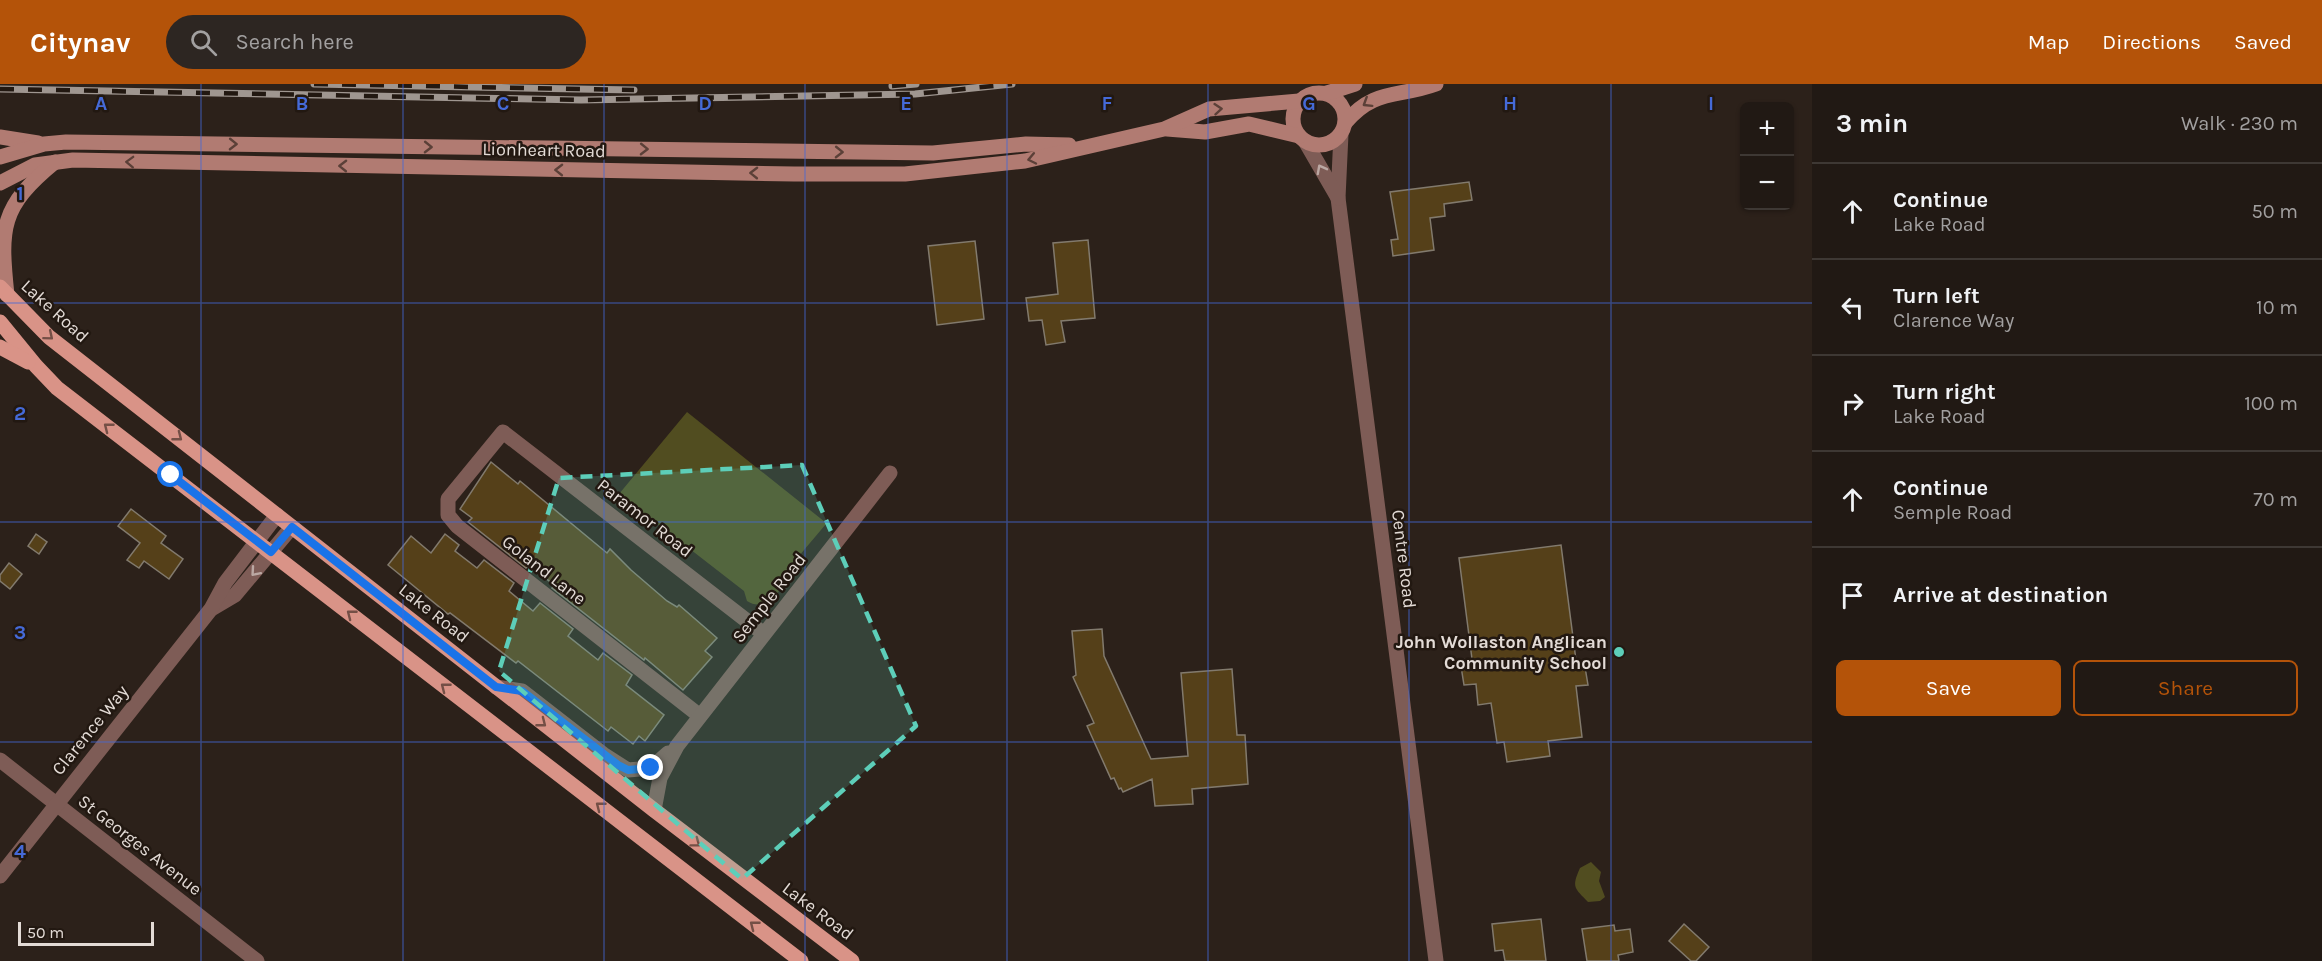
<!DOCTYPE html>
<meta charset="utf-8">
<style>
:root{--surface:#211914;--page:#2d2622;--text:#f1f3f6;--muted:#a2a0a0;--line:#3e3834;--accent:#b45309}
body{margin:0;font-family:Karla,sans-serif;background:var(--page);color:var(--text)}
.controls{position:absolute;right:18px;top:18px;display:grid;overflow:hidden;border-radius:9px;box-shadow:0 2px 4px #0004}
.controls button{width:54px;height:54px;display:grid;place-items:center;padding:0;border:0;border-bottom:2px solid var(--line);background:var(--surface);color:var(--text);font:30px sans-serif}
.scale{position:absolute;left:18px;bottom:15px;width:136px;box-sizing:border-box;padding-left:6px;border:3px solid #e3dbd6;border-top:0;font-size:16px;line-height:21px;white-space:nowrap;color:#e3dbd6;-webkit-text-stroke:4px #221811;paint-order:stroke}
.stop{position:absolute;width:18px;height:18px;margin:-14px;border:4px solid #1a73e8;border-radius:50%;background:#fff}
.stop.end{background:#1a73e8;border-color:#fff;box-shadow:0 2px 6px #0008}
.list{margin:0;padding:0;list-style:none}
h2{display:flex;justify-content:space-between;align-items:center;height:78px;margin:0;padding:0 24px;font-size:26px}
h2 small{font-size:20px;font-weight:400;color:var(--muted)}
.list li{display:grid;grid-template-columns:39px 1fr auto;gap:18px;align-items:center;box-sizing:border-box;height:96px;padding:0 24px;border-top:2px solid var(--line)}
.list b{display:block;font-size:22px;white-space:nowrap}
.list p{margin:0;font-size:20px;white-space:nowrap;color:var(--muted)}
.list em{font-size:20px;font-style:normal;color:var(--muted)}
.actions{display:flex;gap:12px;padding:18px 24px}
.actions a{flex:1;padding:14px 0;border:2px solid var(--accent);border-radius:9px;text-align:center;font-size:21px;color:var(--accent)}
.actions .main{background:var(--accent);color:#fff}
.icon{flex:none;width:33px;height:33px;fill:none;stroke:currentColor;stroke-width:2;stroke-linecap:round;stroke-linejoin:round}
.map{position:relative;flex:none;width:1812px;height:877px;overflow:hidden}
header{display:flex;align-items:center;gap:36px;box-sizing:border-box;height:84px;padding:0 30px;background:var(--accent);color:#fff}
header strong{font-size:28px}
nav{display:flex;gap:33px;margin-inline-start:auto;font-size:21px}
.search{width:420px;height:54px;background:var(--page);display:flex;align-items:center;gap:15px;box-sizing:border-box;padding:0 21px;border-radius:33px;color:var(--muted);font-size:22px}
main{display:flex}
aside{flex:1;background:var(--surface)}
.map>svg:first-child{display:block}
.green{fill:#514d20}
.building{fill:#554019;stroke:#827a6d;stroke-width:1.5}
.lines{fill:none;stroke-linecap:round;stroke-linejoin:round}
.street{stroke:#7e5c56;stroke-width:15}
.secondary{stroke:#b17b72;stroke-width:15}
.primary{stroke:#d99387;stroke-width:15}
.rail-casing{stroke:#9f9690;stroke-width:7}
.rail{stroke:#221811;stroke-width:4.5;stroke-dasharray:14;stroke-linecap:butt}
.oneway{stroke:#5b4038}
.oneway2{stroke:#bba8a3}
.oneway3{stroke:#744f46}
.route{stroke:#1a73e8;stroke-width:8}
.marked{fill:#5dceb9;fill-opacity:0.2;stroke:#5dceb9;stroke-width:4.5;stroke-dasharray:12 8;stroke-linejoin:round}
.grid{fill:none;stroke:#456ad8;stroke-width:1.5;stroke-opacity:0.55}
.poi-dot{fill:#5dceb9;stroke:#221811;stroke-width:2}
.labels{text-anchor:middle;stroke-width:5;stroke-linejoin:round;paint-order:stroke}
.street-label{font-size:18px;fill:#e3dbd6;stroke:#221811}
.poi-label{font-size:18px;font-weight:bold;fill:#e3dbd6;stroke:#221811;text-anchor:end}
.grid-label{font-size:20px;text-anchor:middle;font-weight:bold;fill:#456ad8;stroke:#221811;stroke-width:5;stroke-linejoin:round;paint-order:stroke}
</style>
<header>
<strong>Citynav</strong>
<div class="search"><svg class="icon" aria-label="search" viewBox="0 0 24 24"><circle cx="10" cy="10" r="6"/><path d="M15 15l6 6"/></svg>Search here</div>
<nav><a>Map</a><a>Directions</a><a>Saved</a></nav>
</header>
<main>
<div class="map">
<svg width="1812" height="877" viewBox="0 0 1812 877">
<rect width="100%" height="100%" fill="#2c211a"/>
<!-- green -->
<g class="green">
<path d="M687,328L825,438L826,440L782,492L783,502C774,514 762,527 747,517L744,507L619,410Z"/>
<path d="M1591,778L1601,788L1599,797L1605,813L1600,817L1588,818C1575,804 1571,804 1580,784Z"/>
</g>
<!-- building -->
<g class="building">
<path d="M1469,98L1472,116L1444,120L1445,132L1430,134L1434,166L1393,172L1391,156L1398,155L1390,108Z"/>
<path d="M1088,156L1095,234L1061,237L1065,258L1046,261L1042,236L1029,237L1026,214L1058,210L1053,159Z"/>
<path d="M975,157L984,235L937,241L928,162Z"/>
<path d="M491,378L518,400L520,397L607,469L610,465L631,486L667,517L677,523L679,521L717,554L705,567L712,573L683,606L645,574L644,576L552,504L554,501L529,481L526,484L468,438L472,434L460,425Z"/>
<path d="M131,425L166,452L161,459L183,475L169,495L144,477L139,484L127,476L140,459L118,442Z"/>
<path d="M36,450L47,458L39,470L28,462Z"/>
<path d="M445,450L459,461L455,467L477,484L484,476L514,499L509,507L533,527L540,519L573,545L568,552L598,576L603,569L632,591L626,601L664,631L645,657L639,652L633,660L611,643L608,647L518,577L516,579L450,529L448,530L388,481L411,452L431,469Z"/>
<path d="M1561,461L1577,584L1585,583L1588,601L1576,602L1582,653L1548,657L1550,672L1507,678L1504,658L1497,659L1491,619L1478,621L1476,600L1464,601L1460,576L1472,575L1459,474Z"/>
<path d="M9,479L22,490L10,505L0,497V491Z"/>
<path d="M1102,545L1104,572L1151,675L1188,672L1181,589L1232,585L1237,651H1245L1248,700L1192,705L1193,720L1155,722L1152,695L1123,708L1121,704L1119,705L1114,694L1111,695L1087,642L1094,639L1073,593L1076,591L1072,547Z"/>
<path d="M1541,835L1546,877H1505L1503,866L1495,867L1492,840Z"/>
<path d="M1684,840L1709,863L1696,877H1691L1669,857Z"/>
<path d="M1614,841L1615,847L1630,845L1633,868L1618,871L1619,877H1587L1582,845Z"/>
</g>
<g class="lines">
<!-- street -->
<g class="street">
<path d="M1341,50L1338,114L1436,877"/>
<path d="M1305,57L1338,114"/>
<path d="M213,524L235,511L292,443"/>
<path d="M496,603L522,607L603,670L628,686L651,684L668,669"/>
<path d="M700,632L457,442L448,431V415L503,348L764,550"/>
<path d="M0,676L257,877"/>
<path d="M654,726L660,694L677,662L890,389"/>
<path d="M0,792L211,525L225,499L277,431"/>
</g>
<!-- secondary -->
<g class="secondary">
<circle cx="1319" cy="35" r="26"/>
<path d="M1327,9L1355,0"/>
<path d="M1345,39C1374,4 1398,14 1436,0"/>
<path d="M1167,45L1205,48L1249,40L1299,52"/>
<path d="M0,53L38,59"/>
<path d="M0,73L44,60L66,58L933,69L1026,60L1069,61"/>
<path d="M0,99L35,81L73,76L794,90H905L1025,77L1164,45L1209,25L1299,17"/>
<path d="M7,211C0,144 0,123 55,78"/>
</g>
<!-- primary -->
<g class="primary">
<path d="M0,203L49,253L654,726L852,877"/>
<path d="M0,238L36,282L57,304L801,877"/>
<path d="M0,263L28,278"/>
</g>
<!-- rail casing -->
<g class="rail-casing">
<g id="rail">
<path d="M314,0L634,6"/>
<path d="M892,2L916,0"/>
<path d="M0,5L581,16L915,10L1012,0"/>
</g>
</g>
<!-- rail -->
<use href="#rail" class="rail"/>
</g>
<!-- one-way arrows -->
<defs><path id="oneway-chevron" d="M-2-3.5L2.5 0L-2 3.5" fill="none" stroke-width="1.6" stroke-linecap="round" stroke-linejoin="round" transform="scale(1.5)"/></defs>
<g class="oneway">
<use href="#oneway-chevron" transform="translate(1367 19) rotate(148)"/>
<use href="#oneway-chevron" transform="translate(1218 25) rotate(-5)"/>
<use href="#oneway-chevron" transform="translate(233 60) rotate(1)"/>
<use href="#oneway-chevron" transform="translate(428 63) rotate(1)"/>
<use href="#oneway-chevron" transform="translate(644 65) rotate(1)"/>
<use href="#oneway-chevron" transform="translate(839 68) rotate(1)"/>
<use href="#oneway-chevron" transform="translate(1032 75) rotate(168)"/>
<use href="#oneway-chevron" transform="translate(130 78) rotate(-178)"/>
<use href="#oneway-chevron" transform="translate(343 82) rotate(-179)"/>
<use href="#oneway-chevron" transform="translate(559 86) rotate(-179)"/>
<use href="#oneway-chevron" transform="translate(754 89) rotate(-179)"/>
</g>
<g class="oneway2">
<use href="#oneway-chevron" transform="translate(1321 85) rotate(-118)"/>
<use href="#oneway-chevron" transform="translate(255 488) rotate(131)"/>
</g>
<g class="oneway3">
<use href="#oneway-chevron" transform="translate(49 252) rotate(40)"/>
<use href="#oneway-chevron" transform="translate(108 343) rotate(-142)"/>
<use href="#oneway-chevron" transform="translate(178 353) rotate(38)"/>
<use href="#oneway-chevron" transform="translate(351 530) rotate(-142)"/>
<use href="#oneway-chevron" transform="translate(445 603) rotate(-142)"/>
<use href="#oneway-chevron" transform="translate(542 639) rotate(38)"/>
<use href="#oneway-chevron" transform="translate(600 722) rotate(-142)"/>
<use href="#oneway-chevron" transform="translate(696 759) rotate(37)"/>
<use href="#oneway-chevron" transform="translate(754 841) rotate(-142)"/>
</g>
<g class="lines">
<!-- route -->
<path class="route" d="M171,391L271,468L292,443L496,603L522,607L618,681L628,686L651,684"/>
</g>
<!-- marked area -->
<path class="marked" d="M802,381L916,642L742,795L499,587L559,394Z"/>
<!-- grid -->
<path class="grid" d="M201,0V877M403,0V877M604,0V877M805,0V877M1007,0V877M1208,0V877M1409,0V877M1611,0V877M0,219H1812M0,438H1812M0,658H1812"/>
<!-- markers -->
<circle class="poi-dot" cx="1619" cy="568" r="6"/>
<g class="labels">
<!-- street labels -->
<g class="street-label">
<text transform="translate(544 66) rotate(1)" y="6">Lionheart Road</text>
<text transform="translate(55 227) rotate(42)" y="6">Lake Road</text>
<text transform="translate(645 434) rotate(38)" y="6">Paramor Road</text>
<text transform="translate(1404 475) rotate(83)" y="6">Centre Road</text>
<text transform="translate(544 486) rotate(38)" y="6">Goland Lane</text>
<text transform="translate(769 514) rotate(-52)" y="6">Semple Road</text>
<text transform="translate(434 529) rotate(38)" y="6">Lake Road</text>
<text transform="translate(90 646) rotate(-51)" y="6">Clarence Way</text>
<text transform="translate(140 761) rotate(38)" y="6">St Georges Avenue</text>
<text transform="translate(818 827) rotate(37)" y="6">Lake Road</text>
</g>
<!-- poi labels -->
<g class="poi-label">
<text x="1607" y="564">John Wollaston Anglican<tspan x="1607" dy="21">Community School</tspan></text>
</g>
</g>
<g class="grid-label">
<text x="101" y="26">A</text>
<text x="302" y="26">B</text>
<text x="503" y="26">C</text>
<text x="705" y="26">D</text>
<text x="906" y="26">E</text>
<text x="1107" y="26">F</text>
<text x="1309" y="26">G</text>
<text x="1510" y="26">H</text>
<text x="1711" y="26">I</text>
<text x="20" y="116">1</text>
<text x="20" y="336">2</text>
<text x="20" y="555">3</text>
<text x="20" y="774">4</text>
</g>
</svg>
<div class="controls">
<button>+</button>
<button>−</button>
</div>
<div class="scale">50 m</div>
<div class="stop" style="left:171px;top:391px"></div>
<div class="stop end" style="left:651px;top:684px"></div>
</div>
<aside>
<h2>3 min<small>Walk · 230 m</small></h2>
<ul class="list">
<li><svg class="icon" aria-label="ahead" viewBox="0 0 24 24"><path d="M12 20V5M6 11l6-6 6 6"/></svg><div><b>Continue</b><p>Lake Road</p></div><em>50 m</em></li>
<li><svg class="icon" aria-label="left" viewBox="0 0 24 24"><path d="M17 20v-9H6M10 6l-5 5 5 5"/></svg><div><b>Turn left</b><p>Clarence Way</p></div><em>10 m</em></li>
<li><svg class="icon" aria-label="right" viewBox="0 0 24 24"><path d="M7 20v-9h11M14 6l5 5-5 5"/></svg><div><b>Turn right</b><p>Lake Road</p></div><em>100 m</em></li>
<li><svg class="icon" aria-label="ahead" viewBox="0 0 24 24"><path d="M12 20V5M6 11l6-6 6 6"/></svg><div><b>Continue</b><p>Semple Road</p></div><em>70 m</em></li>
<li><svg class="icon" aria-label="arrive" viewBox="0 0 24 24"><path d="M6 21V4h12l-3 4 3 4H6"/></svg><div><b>Arrive at destination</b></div></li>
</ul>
<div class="actions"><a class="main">Save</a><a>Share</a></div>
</aside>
</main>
